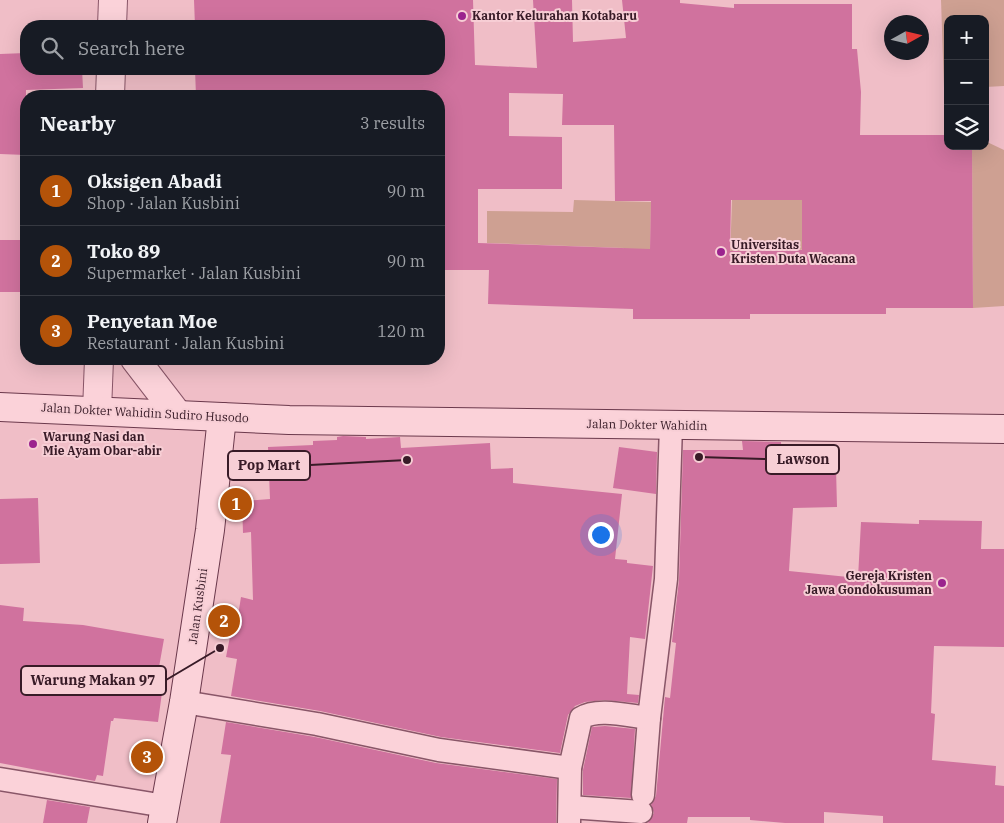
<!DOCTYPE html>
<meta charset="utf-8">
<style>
:root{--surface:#171b24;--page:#20242c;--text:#f1f3f6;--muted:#9ea1a6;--line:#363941;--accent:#b45309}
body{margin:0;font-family:"IBM Plex Serif",serif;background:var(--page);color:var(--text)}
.controls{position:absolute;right:15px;top:15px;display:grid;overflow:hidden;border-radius:10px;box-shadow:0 5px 20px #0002}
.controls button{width:45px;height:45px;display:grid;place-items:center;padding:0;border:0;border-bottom:1px solid var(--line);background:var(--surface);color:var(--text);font:25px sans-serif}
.compass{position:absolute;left:884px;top:15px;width:45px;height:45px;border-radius:50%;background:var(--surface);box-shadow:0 5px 20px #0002;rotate:82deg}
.you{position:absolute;left:600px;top:534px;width:18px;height:18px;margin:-12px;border:4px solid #fff;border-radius:50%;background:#1a73e8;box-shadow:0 0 0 8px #1a73e833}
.badge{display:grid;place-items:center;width:32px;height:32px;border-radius:50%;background:var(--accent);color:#fff;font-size:16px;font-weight:700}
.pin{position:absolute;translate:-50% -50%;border:2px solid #fff;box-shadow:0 1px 5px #0006}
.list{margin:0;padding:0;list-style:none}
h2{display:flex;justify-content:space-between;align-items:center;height:65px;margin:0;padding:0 20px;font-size:21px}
h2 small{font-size:16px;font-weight:400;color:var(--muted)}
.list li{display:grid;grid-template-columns:32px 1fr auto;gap:15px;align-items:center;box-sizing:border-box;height:70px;padding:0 20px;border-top:1px solid var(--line)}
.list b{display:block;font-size:19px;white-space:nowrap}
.list p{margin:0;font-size:16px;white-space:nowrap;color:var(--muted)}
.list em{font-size:16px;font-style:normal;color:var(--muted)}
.icon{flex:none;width:28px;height:28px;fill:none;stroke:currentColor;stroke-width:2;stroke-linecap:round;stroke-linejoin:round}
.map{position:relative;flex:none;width:1004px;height:823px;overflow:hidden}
.search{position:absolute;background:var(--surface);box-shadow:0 5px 20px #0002;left:20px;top:20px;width:425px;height:55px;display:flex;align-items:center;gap:12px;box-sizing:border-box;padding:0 18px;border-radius:20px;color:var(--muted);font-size:19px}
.panel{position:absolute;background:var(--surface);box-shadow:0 5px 20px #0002;left:20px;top:90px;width:425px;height:275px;border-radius:20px}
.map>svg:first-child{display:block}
.green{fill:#cea092}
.building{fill:#d0729e;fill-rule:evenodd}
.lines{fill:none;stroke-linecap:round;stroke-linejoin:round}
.minor-casing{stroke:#895668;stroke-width:25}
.tertiary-casing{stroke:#895668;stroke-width:30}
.secondary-casing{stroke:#6b394c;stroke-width:30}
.minor{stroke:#fbd2d9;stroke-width:22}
.tertiary{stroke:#fbd2d9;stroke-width:28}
.secondary{stroke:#fbd2d9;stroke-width:28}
.poi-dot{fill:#9b238e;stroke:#f7ced5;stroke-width:2}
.labels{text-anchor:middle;stroke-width:4;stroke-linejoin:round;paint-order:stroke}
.poi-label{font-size:12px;font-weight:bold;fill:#381b27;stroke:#f7ced5;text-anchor:start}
.street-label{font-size:12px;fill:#381b27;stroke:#f7ced5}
.leader{fill:none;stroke:#381b27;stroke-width:2}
.callout-dot{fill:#381b27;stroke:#f7ced5;stroke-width:2}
.callout{fill:#f7ced5;stroke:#381b27;stroke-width:2}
.callout-label{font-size:14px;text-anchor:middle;font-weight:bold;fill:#381b27}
</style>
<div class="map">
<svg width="1004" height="823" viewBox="0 0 1004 823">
<rect width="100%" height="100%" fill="#f0bec7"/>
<!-- green -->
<g class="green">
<path d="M941,0H1004V86L985,87V19H948V88H944Z"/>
<path d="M985,141L1004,150V306L973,308L972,146H985Z"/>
<path d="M574,200L651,202L650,259H624V248L487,243V211L573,212Z"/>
<path d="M732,200H802L888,249L752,250L730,258Z"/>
</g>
<!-- building -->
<g class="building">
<path d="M194,0H473L475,65L537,68L533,0H572L573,42L626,38L622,0H680V3L734,8V4H852V49H857L861,92L860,135H948V146H972L973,308H886V314H750V319H633V309L488,304L489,270H439V96H196L195,69H439V26H195ZM509,93L563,94L562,125H614L615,201H651L650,249L478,243V189H562V137L509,136ZM731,200H802V250L730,251Z"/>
<path d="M26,53V69H82L83,88L26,90V155L0,154V54Z"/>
<rect x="0" y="240" width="26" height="52"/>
<path d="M343,436L366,437V439L400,437L401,448L490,443L491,469L513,468V483L622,494L615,559L627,560V563L653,566L645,639L630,637L627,694L639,695L638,703L604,700L585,702L575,706L568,715L560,753L441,737L320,711L231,696L237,659L226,657L233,621L237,622L241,597L253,600L251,532L243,533L242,501L270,499L268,447L313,445V441L337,440V437Z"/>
<path d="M742,441L781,442L782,462H807V469L836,468L837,507L793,508L789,571L858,578L861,522L919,524V520L982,521L981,549H1004V647L934,646L931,713L935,714L932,760L996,766L995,785L1004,786V823H883V816L824,812V823H785L750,820V817H688L687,823H648L654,813L651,805L656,796L665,697L670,698L676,643L672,642L679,580L683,450H743Z"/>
<path d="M619,447L657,452L656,494L613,488Z"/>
<path d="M38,498L40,563L0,564V499Z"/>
<path d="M0,605L24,608L23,621L83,625L164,639L156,684L163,685L158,722L114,718L113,721H111L103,776L97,775L95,781L0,763Z"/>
<path d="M226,722L315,737L436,763L557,779L556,823H220L231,755L221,754Z"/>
<path d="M605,726L635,729L631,798L583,795V770L592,727Z"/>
<path d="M47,800L90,807L87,823H43Z"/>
</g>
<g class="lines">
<!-- minor casing -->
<g class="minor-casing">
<g id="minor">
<path d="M184,702L317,724L439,750L570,768"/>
<path d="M0,779L165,806"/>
<path d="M643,795L649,718"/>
<path d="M570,807L641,812"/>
<path d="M569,823L570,768L581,718C598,707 629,716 649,718L666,579L671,425"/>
</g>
</g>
<!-- tertiary casing -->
<g class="tertiary-casing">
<g id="tertiary">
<path d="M112,26L113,0"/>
<path d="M110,96L111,69"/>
<path d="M135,359L178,415"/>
<path d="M97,411L99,359"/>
</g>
</g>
<!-- secondary casing -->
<g class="secondary-casing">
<g id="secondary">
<path d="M0,407L289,420L1004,429"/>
<path d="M162,823L184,702L210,530L222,417"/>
</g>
</g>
<!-- minor -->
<use href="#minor" class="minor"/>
<!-- tertiary -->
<use href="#tertiary" class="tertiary"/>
<!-- secondary -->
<use href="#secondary" class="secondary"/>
</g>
<!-- markers -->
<g class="poi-dot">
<circle cx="462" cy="16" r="5"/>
<circle cx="721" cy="252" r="5"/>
<circle cx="33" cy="444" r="5"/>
<circle cx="942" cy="583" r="5"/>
</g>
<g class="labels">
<!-- poi labels -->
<g class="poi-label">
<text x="472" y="20">Kantor Kelurahan Kotabaru</text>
<text x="731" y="249">Universitas<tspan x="731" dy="14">Kristen Duta Wacana</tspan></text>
<text x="43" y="441">Warung Nasi dan<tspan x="43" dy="14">Mie Ayam Obar-abir</tspan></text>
<text x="932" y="580" text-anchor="end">Gereja Kristen<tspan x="932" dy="14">Jawa Gondokusuman</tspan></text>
</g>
<!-- street labels -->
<g class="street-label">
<text transform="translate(145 413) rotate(3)" y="4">Jalan Dokter Wahidin Sudiro Husodo</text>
<text transform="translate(647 425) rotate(1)" y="4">Jalan Dokter Wahidin</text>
<text transform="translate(198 606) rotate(-82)" y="4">Jalan Kusbini</text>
</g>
</g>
<!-- callouts -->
<path class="leader" d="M699 457L766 459M407 460L310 465M220 648L166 680"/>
<g class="callout-dot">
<circle cx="699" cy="457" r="5"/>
<circle cx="407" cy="460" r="5"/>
<circle cx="220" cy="648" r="5"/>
</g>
<g class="callout">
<rect x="766" y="445" width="73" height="29" rx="5"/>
<rect x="228" y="451" width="82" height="29" rx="5"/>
<rect x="21" y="666" width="145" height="29" rx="5"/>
</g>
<g class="callout-label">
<text x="803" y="464">Lawson</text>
<text x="269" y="470">Pop Mart</text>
<text x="93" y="685">Warung Makan 97</text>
</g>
</svg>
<div class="controls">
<button>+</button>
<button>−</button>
<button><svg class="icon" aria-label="layers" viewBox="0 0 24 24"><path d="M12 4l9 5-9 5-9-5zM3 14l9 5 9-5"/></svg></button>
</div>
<svg class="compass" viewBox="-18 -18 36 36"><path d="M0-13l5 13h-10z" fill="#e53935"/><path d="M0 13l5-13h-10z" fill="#9ea1a6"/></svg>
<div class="you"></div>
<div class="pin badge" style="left:236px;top:504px">1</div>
<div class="pin badge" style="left:224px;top:621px">2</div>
<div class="pin badge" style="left:147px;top:757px">3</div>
<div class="search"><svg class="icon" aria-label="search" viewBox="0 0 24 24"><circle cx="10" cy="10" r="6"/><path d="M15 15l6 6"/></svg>Search here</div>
<section class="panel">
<h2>Nearby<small>3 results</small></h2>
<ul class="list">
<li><span class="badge">1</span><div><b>Oksigen Abadi</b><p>Shop · Jalan Kusbini</p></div><em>90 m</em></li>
<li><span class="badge">2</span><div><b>Toko 89</b><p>Supermarket · Jalan Kusbini</p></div><em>90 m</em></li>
<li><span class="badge">3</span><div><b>Penyetan Moe</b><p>Restaurant · Jalan Kusbini</p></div><em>120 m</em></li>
</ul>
</section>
</div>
